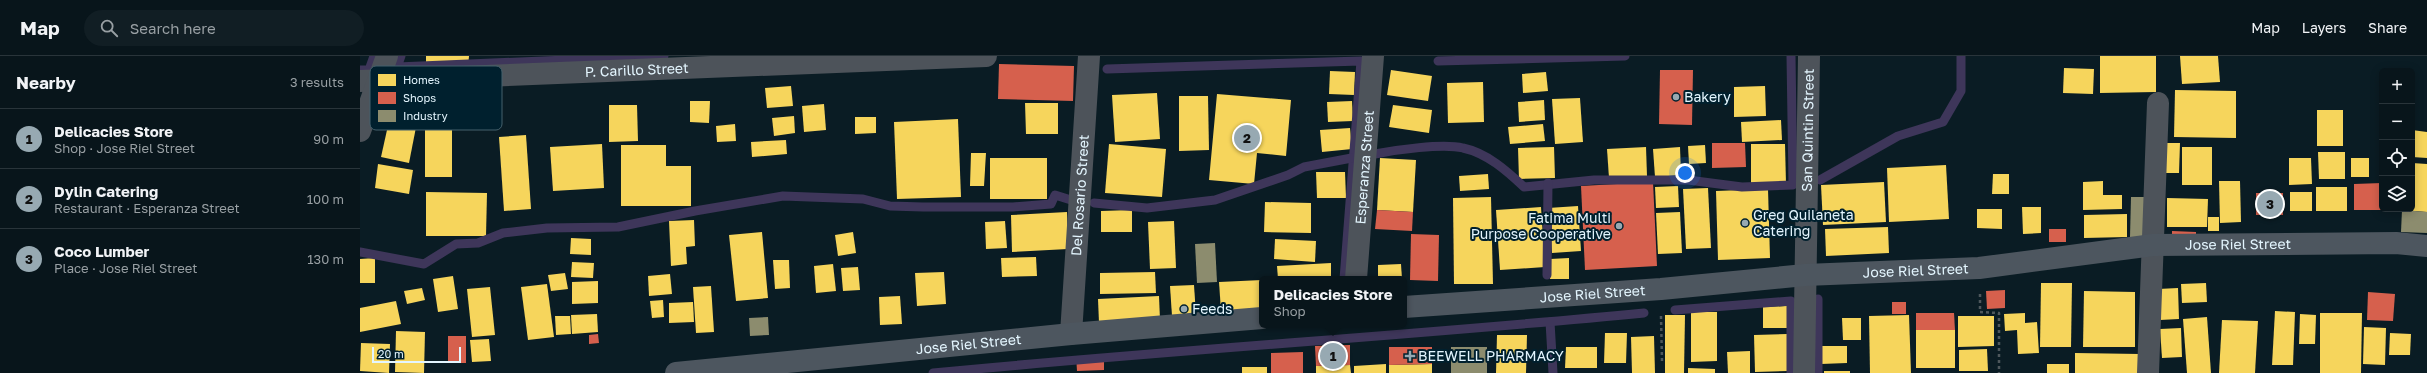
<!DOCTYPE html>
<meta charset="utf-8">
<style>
:root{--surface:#08151b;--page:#111e24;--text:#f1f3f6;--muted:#989fa3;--line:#29343a;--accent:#97a9b2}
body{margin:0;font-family:"Golos Text",sans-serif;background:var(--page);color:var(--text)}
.controls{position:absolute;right:12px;top:12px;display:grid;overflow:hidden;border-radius:6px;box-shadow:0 2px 10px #0003}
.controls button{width:36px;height:36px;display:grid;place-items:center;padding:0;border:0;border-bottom:1px solid var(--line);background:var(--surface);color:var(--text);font:20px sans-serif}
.scale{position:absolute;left:12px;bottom:10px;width:89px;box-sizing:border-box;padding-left:4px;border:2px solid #e3f5fe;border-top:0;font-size:11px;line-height:14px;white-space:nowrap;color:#e3f5fe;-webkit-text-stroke:3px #00202e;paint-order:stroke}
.you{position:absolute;left:1325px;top:117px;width:14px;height:14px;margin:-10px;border:3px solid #fff;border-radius:50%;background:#1a73e8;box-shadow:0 0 0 6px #1a73e833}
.badge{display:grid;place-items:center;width:26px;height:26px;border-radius:50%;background:var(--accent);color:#111;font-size:13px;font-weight:700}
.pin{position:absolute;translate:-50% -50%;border:2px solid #fff;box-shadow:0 1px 4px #0006}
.popup{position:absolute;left:899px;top:220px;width:148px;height:52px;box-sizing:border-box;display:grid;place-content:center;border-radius:6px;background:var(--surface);filter:drop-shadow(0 1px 3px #0005);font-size:13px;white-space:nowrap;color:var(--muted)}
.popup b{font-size:15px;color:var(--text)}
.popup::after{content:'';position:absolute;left:50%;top:100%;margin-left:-8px;border:8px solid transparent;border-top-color:var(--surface)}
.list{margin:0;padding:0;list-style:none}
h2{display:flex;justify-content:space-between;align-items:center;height:52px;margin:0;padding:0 16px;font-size:17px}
h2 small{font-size:13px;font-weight:400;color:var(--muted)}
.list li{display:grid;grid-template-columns:26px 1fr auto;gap:12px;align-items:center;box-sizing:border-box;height:60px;padding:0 16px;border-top:1px solid var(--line)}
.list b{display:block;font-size:15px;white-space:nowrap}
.list p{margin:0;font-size:13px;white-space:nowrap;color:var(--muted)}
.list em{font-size:13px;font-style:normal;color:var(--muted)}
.icon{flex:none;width:22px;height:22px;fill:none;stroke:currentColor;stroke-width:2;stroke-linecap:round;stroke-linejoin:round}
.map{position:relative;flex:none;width:2067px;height:317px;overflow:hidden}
header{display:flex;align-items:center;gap:24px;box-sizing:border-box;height:56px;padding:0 20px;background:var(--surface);border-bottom:1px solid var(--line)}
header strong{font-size:19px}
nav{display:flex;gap:22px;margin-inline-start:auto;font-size:14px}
.search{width:280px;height:36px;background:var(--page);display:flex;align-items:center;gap:10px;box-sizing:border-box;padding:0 14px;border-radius:22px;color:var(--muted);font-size:15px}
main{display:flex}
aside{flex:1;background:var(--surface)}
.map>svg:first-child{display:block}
.homes{fill:#f6d55c}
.shops{fill:#d6604d}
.industry{fill:#8c8c6e}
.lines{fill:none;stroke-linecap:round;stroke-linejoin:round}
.stream{stroke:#3e365a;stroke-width:9}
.path{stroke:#4e575c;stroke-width:2.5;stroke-dasharray:3 3;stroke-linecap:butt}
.minor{stroke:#4d535a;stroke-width:22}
.trunk{stroke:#4d565f;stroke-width:22}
.poi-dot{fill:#97a9b2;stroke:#00202e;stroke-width:1.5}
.labels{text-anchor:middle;stroke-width:4;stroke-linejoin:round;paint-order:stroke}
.street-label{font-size:14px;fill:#e3f5fe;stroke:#00202e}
.poi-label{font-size:14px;fill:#e3f5fe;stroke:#00202e;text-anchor:start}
.key{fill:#00202e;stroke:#44606c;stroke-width:1}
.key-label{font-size:11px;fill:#e3f5fe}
</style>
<header>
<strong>Map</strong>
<div class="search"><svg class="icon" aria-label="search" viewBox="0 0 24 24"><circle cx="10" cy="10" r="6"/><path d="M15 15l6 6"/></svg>Search here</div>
<nav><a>Map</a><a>Layers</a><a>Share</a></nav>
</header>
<main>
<aside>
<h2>Nearby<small>3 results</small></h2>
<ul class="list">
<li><span class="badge">1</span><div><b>Delicacies Store</b><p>Shop · Jose Riel Street</p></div><em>90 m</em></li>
<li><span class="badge">2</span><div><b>Dylin Catering</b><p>Restaurant · Esperanza Street</p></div><em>100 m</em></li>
<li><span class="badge">3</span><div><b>Coco Lumber</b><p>Place · Jose Riel Street</p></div><em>130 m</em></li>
</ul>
</aside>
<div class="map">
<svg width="2067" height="317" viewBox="0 0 2067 317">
<rect width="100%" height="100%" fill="#0a1c24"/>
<!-- homes -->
<g class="homes">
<path d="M66,0H109L108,11L66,7Z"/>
<path d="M1740,0H1796V36L1740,37Z"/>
<path d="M1820,0H1858L1860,26L1822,28Z"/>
<path d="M1704,12L1734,13L1733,38L1703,37Z"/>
<path d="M1031,14L1072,20L1068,45L1027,39Z"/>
<path d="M970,15L995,16L994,39L969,38Z"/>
<path d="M1186,16L1188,35L1163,37L1162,18Z"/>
<path d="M1123,26L1124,66L1088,67L1087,27Z"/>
<path d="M431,30L433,50L407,52L405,32Z"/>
<path d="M1405,30L1406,60L1374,61V31Z"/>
<path d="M1815,34L1876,35V82L1814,81Z"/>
<path d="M797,37L800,83L755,86L752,39Z"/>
<path d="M857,38L931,44L926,100L897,97L894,128L849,124Z"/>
<path d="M819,40H848L849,94L819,95Z"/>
<path d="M1220,42L1223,86L1195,88L1192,43Z"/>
<path d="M1184,44L1185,64L1159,66L1158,46Z"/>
<path d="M330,45H350L349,67L330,66Z"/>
<path d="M992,45L993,65L968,66L967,46Z"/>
<path d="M665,47H698V78H666Z"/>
<path d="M464,48L466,74L444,76L442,50Z"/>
<path d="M249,49H277L278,85L249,86Z"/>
<path d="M1033,49L1072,54L1069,77L1029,71Z"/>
<rect x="1957" y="54" width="26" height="36"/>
<path d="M31,56L58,61L49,107L21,101Z"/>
<path d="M434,60L435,77L414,80L412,62Z"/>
<path d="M495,61H516V77L495,78Z"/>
<path d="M598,63L601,141L537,143L534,66Z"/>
<path d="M1421,64L1422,84L1382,86L1381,66Z"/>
<path d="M375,68L376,85L357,86L356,70Z"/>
<path d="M1183,68L1185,85L1150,88L1148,71Z"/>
<rect x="65" y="71" width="27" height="50"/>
<path d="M990,72L992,93L962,96L960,74Z"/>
<path d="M2052,74L2067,76V102L2052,101Z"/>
<path d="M166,79L171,153L144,155L139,81Z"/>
<path d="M426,84L427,98L392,101L391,86Z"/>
<path d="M1803,87H1820L1819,117H1802Z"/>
<path d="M242,88L244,132L193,135L190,91Z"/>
<path d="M749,88L806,93L802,141L745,137Z"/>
<path d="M1391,88H1425L1426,128L1391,129Z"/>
<path d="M261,89H306V110H331V150H261Z"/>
<path d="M1345,89L1346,107L1329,108L1328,90Z"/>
<path d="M1194,91L1195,122L1159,123L1158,92Z"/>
<path d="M1286,91L1287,120L1249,122L1247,93Z"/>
<path d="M1320,91L1321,119L1295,121L1293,93Z"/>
<rect x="1822" y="91" width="30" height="38"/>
<path d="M1958,96H1985V123H1959Z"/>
<path d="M611,97H626L624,130H610Z"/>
<rect x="630" y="102" width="57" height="41"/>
<path d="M1020,102L1056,104L1053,156L1017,154Z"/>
<path d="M1929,102H1951L1952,128L1929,129Z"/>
<rect x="1991" y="102" width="18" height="19"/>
<path d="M2052,107L2067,108V156L2042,154L2052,153Z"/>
<path d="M18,108L53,114L49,138L15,132Z"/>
<path d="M1586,109L1589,163L1529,166L1527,112Z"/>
<path d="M956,116H985L986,142H957Z"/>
<path d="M1128,118L1129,133L1100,135L1099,120Z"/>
<path d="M1633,118H1649V138H1632Z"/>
<path d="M1743,125V139H1762V153L1723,154V126Z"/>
<path d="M1859,125H1880L1881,166L1860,167Z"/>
<path d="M1524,126L1526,166L1463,169L1461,129Z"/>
<path d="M1318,130L1319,151L1296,152L1295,131Z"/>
<rect x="1956" y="131" width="31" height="24"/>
<path d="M1348,132L1351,192L1326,193L1323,133Z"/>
<path d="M1408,133L1410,202L1358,204L1356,135Z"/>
<path d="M66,136L127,137L126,180H66Z"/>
<rect x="1930" y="136" width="22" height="19"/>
<path d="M1131,141L1133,228H1094L1093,142Z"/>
<path d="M1807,142L1848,143L1847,171H1807Z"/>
<path d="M905,146L951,147V177L904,176Z"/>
<path d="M1218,150L1221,195L1192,197L1188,152Z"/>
<path d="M1181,151L1185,211L1140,214L1136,154Z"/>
<path d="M1662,151H1681V177L1663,178Z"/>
<path d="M1617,153H1642V173L1617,172Z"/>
<path d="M772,154V176H741V155Z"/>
<path d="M707,156L708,193L652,196L651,159Z"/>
<path d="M1320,156L1322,197L1298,198L1296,157Z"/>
<path d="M1767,158V181L1724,182V159Z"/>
<rect x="1848" y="161" width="11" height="14"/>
<path d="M334,164L335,190L326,191L327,208L311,210L309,165Z"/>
<path d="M645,165L647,192L626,193L625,166Z"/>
<path d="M814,165L816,212L790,213L788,166Z"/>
<path d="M1528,171L1529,197L1466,200L1465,173Z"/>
<path d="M402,176L408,242L376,245L369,179Z"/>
<path d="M493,176L496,197L478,200L475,179Z"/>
<path d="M211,182L231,183V199L210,198Z"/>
<path d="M915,183L956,185L955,206L914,203Z"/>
<path d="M676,201L677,220L642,221L641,202Z"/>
<path d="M15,202V227H0V203Z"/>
<path d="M1209,202V223H1190V203Z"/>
<path d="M413,204H429L430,232L415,233Z"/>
<path d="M212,206L234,207L233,222L211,221Z"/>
<path d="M971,207V223H918L917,210Z"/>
<path d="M473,208L476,235L456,237L454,210Z"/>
<path d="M1041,208L1042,223H1018V209Z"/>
<path d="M498,211L500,234L483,235L481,212Z"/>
<path d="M584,216L586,248L557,250L555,217Z"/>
<path d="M795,216L796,237L740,238V217Z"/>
<path d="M205,217L208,233L191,235L188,219Z"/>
<path d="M310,218L312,238L289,240L288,220Z"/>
<path d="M93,220L98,253L78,256L73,223Z"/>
<path d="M902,224V253L861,255L859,226Z"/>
<path d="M238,225V247L212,248V226Z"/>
<path d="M1681,227H1712L1711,291H1680Z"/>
<path d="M1846,227L1847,246L1822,247L1821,228Z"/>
<path d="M187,228L194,281L168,284L161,231Z"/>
<path d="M834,229L836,259L812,260L810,230Z"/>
<path d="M351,230L354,276L336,277L333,231Z"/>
<path d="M130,231L135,279L112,281L107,233Z"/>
<path d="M62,232L65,244L47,248L44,235Z"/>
<path d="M1818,232L1819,263L1800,264L1798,233Z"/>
<path d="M1724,235L1775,236V291H1723Z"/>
<path d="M540,240L542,268L520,269L519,241Z"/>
<path d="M799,240L800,264L739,267L738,243Z"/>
<path d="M303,244L304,261L292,262L290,245Z"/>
<path d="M36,245L41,268L0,276V252Z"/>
<path d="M333,246L334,266L309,267V247Z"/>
<path d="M1427,250L1428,272H1403V251Z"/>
<path d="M1915,255L1935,256L1933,309H1912Z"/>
<path d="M1331,256H1357V305L1331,306Z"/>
<path d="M1665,257V267L1677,266L1679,297L1658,298L1657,274L1645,275L1644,258Z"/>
<path d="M1960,257H2002L2001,317H1960Z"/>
<path d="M237,258L238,276L212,278L211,259Z"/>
<path d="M1940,258L1956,259L1955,288H1939Z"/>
<path d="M1305,259H1325L1324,317H1305Z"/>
<path d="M1549,259L1551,317H1510L1509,260Z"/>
<path d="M195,260H210L211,278L196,279Z"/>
<path d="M1598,260H1634V290L1598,291Z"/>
<path d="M1847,261L1851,317H1827L1823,263Z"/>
<path d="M1482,262H1501V284H1483Z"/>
<path d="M1862,264L1898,265L1895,317H1859Z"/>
<path d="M2004,271L2026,272L2025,309L2003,308Z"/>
<path d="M1821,272L1822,301L1802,302L1800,273Z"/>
<rect x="1556" y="274" width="39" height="38"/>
<path d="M36,275L65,276L64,317L35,316Z"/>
<path d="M1245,277H1267L1266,307H1244Z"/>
<path d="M2030,277L2051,278L2050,299H2029Z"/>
<path d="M1427,278L1428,315L1395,316L1394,279Z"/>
<path d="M1137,279H1167L1166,317H1136Z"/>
<path d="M1294,280L1295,317H1272L1271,281Z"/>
<path d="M129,283L131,305L112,306L110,284Z"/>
<path d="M1,287L30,288L29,317L0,315Z"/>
<path d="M1461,290H1487V307L1461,308Z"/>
<path d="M1206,291H1237V312H1205Z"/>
<path d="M1627,293L1628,315H1599V294Z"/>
<path d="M1390,295V317H1368L1367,296Z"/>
<path d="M1715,297L1780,298L1779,317H1715Z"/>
<path d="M1026,308V317H994V310Z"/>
<path d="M1072,308V317H1029V309Z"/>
<rect x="1687" y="308" width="22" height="9"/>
<path d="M990,309L991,317H956V310Z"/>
<rect x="882" y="311" width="25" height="6"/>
<path d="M1328,312L1355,313V317H1328Z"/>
<rect x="1464" y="315" width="26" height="2"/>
</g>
<!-- shops -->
<g class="shops">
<path d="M639,8L714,10L713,45L638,43Z"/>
<path d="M1300,14H1333L1332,69L1299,68Z"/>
<path d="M1352,87H1385L1386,111L1352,112Z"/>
<path d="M1293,126L1297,210L1225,214L1221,130Z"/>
<path d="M2022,127V154H1994V128Z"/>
<rect x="1896" y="137" width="27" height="22"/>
<path d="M1017,154L1053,156L1052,175L1015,173Z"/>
<rect x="1689" y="173" width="17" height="13"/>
<path d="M1812,175L1836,176V190L1812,189Z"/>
<path d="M1051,178L1079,179L1078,225L1050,224Z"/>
<path d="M1645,234V252L1627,253L1626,235Z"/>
<path d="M2008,236L2035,238L2033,265L2007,264Z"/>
<rect x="1532" y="246" width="14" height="12"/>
<path d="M1556,257H1594L1595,274H1556Z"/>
<path d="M238,278L239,287L229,288V279Z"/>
<rect x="88" y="280" width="18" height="27"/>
<path d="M990,289V309L956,310L955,290Z"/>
<path d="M1029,291H1072V308L1029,309Z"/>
<path d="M943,296V317H911V297Z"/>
<path d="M716,300H744V314L717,315Z"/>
</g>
<!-- industry -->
<g class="industry">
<path d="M1771,141H1785L1784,181H1770Z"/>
<path d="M2042,154L2067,156V177L2041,176Z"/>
<path d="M855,187L857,226L837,227L835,188Z"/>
<path d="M408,261L409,279L390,280L389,262Z"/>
<rect x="1091" y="291" width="36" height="26"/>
</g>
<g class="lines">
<!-- stream -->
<g class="stream">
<path d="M41,0L37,11L304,0"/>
<path d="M1078,5L1265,0"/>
<path d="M747,13L1001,5L984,223"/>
<path d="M0,14H9L14,0"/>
<path d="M1015,98C1035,94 1083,87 1103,92C1127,97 1147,115 1164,131L1234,124H1328L1382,131L1433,129L1431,0"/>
<path d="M1460,124L1538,80L1583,66L1601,35V0"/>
<path d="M734,147L787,152L855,144L928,119L944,111L997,101"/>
<path d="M0,196L64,208L96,188L118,187L143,177L187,172L258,171L335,155L423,140L503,143L530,150L563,151H653L691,148L695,139L711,144"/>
<path d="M1187,219L1188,127"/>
<path d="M1315,254L1431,245V317"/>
<path d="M1190,266L1193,317"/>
<path d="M573,317C810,294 1047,280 1284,257"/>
<path d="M1458,317V243"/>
</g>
<!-- path -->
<g class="path">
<path d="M1620,238V256L1639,257V317"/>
<path d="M1301,260L1302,305"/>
</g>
<!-- minor -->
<g class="minor">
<path id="s1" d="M0,25L626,0"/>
<path d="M0,75L27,0"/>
<path id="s2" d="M996,223L1013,0"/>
<path id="s3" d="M711,278L729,0"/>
<path id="s4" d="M1444,317L1449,0"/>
<path d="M1788,317L1798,47"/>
</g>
<!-- trunk -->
<g class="trunk">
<path id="s5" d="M1044,251L1301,233L1445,219L1619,212L1793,189L2036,187L2067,190"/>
<path id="s6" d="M316,317L711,278L902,262"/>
</g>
</g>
<!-- markers -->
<g class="poi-dot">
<circle cx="1316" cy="41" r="4"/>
<circle cx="1385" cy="167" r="4"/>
<circle cx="1259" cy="170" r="4"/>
<circle cx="824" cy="253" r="4"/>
<path d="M1048 294h4v4h4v4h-4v4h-4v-4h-4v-4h4z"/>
</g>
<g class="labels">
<!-- street labels -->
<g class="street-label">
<text dy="5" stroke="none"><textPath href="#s1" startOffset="277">P. Carillo Street</textPath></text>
<text dy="5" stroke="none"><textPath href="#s4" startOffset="243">San Quintin Street</textPath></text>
<text dy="5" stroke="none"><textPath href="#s2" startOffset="112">Esperanza Street</textPath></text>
<text dy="5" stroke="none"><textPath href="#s3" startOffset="139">Del Rosario Street</textPath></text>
<text dy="5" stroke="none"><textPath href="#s5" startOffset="837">Jose Riel Street</textPath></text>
<text dy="5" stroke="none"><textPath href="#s5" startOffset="513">Jose Riel Street</textPath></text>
<text dy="5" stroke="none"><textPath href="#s5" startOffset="189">Jose Riel Street</textPath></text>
<text dy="5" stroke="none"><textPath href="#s6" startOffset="294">Jose Riel Street</textPath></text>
</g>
<!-- poi labels -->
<g class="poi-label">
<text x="1324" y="46">Bakery</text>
<text x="1393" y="164">Greg Quilaneta<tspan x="1393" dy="16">Catering</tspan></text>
<text x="1251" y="167" text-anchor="end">Fatima Multi<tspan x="1251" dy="16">Purpose Cooperative</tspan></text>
<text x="832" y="258">Feeds</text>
<text x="1058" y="305">BEEWELL PHARMACY</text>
</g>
</g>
<!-- legend -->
<rect x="10" y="10" width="132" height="64" rx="6" class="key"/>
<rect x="18" y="18" width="18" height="12" fill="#f6d55c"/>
<rect x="18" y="36" width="18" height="12" fill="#d6604d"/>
<rect x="18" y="54" width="18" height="12" fill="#8c8c6e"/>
<g class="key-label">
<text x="43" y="28">Homes</text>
<text x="43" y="46">Shops</text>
<text x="43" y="64">Industry</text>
</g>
</svg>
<div class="controls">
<button>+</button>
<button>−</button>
<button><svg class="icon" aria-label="locate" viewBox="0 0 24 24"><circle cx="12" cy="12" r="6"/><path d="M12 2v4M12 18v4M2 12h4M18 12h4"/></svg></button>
<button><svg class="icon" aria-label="layers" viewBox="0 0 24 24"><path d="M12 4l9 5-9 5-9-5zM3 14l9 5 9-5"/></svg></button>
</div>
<div class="scale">20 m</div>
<div class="you"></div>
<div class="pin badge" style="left:973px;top:300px">1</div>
<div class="popup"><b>Delicacies Store</b>Shop</div>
<div class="pin badge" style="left:887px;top:82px">2</div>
<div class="pin badge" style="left:1910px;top:148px">3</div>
</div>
</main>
